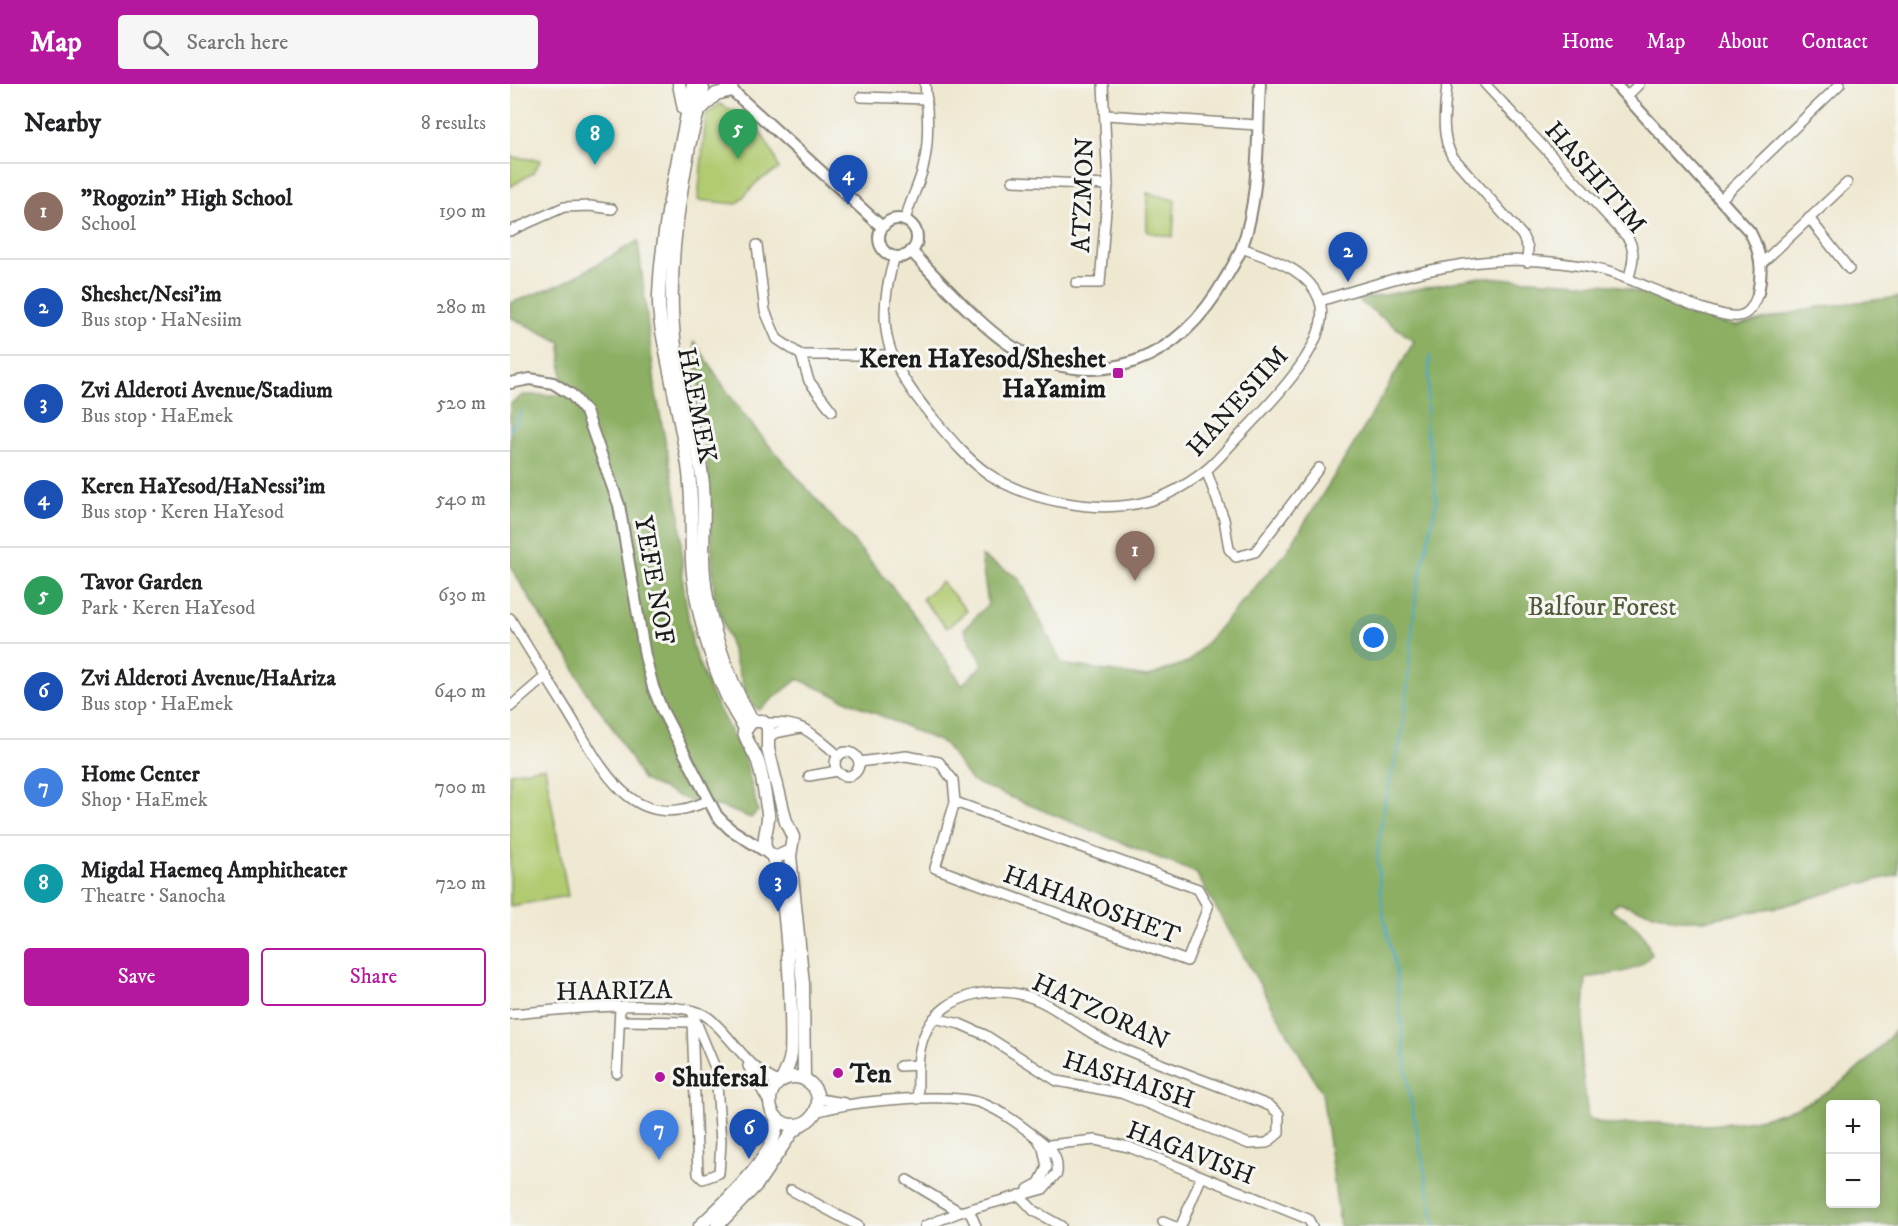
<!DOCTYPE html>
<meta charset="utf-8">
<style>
:root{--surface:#fff;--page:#f6f6f6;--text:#202124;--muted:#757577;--line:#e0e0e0;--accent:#b5179e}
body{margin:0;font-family:"IM FELL DW Pica",serif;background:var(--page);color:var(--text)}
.controls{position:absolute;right:18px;bottom:18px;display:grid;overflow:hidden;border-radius:6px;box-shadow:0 3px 15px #0003}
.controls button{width:54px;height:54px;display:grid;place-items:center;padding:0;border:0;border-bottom:2px solid var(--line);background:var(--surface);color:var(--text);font:30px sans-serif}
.you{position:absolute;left:864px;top:554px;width:21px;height:21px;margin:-15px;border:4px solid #fff;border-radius:50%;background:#1a73e8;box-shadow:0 0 0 9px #1a73e833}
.badge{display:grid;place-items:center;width:39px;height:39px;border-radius:50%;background:var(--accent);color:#fff;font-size:20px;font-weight:700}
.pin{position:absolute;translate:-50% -50px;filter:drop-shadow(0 2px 3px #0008)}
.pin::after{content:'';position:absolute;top:32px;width:21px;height:18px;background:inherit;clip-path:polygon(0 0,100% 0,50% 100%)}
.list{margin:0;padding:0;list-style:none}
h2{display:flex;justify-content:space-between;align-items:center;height:78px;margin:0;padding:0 24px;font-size:26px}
h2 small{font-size:20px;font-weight:400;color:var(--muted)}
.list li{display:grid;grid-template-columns:39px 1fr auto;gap:18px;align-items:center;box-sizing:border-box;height:96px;padding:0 24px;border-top:2px solid var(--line)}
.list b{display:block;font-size:22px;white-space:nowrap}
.list p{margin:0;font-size:20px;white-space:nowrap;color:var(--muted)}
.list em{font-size:20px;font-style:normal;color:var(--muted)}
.actions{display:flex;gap:12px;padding:18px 24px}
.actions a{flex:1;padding:14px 0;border:2px solid var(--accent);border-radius:6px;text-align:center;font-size:21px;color:var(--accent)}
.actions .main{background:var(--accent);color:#fff}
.icon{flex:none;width:33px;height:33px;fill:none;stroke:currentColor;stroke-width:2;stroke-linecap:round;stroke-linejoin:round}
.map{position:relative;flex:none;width:1388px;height:1142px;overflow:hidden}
header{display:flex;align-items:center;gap:36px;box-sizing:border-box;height:84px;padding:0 30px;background:var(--accent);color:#fff}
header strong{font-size:28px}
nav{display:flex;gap:33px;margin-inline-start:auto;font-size:21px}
.search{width:420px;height:54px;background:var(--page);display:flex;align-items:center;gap:15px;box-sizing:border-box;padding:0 21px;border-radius:6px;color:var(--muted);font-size:22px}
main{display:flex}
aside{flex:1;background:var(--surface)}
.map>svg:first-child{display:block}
.green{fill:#b1cb71;stroke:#667446;stroke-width:1.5}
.forest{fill:#8caf63;stroke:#546640;stroke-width:1.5;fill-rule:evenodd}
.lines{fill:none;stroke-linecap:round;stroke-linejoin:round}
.stream{stroke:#45a8c5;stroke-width:2}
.minor-casing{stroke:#868276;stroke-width:12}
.tertiary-casing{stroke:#868276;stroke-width:14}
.secondary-casing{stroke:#868276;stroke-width:15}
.minor{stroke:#fff;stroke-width:9}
.tertiary{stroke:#fff;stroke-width:10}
.secondary{stroke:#fff;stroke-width:12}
.poi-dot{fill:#b5179e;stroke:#f6f6f2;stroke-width:2}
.labels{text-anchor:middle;stroke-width:6;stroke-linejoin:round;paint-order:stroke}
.street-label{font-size:26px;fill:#1c1c1c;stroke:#f6f6f2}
.poi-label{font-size:26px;font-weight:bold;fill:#1c1c1c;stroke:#f6f6f2;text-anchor:start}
.park-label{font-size:26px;fill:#50593a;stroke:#f6f6f2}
</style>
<header>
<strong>Map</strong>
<div class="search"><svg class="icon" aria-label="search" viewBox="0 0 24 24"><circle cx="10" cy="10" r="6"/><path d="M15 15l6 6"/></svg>Search here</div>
<nav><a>Home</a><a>Map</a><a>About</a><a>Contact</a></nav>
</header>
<main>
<aside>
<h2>Nearby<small>8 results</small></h2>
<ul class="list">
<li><span class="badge" style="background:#8d6e63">1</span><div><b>&quot;Rogozin&quot; High School</b><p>School</p></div><em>190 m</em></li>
<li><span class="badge" style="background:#1a4fb4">2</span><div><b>Sheshet/Nesi'im</b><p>Bus stop · HaNesiim</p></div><em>280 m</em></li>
<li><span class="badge" style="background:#1a4fb4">3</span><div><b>Zvi Alderoti Avenue/Stadium</b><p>Bus stop · HaEmek</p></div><em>520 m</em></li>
<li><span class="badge" style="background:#1a4fb4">4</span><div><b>Keren HaYesod/HaNessi'im</b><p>Bus stop · Keren HaYesod</p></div><em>540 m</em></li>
<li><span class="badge" style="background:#2e9e5b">5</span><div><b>Tavor Garden</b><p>Park · Keren HaYesod</p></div><em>630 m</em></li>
<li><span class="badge" style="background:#1a4fb4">6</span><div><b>Zvi Alderoti Avenue/HaAriza</b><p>Bus stop · HaEmek</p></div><em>640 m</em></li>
<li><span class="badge" style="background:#3f7fe0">7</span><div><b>Home Center</b><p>Shop · HaEmek</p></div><em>700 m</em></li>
<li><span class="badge" style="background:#0f9aa8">8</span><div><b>Migdal Haemeq Amphitheater</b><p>Theatre · Sanocha</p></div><em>720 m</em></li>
</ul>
<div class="actions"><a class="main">Save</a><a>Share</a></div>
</aside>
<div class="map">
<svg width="1388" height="1142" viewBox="0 0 1388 1142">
<rect width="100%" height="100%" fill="#f6f6f2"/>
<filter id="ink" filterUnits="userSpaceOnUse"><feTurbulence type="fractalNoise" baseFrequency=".0167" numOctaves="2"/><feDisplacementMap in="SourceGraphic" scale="12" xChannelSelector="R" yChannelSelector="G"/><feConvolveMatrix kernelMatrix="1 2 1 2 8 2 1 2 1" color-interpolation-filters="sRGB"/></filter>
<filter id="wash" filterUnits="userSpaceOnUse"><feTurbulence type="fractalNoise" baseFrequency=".008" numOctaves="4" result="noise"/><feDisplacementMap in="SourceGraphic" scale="24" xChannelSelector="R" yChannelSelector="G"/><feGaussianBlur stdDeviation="1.35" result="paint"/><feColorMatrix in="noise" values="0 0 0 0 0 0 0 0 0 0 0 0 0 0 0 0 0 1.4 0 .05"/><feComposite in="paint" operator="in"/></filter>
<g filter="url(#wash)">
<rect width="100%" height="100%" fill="#efe8d1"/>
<!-- green -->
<g class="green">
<path d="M210,20C241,34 258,52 269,85L248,97L227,120L188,116L196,31Z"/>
<path d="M0,73L31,76L23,89L0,103Z"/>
<path d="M637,109L665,116L663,153L637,148Z"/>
<path d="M432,498L457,527L437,544L412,515Z"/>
<path d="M35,683L58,812L0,822V689Z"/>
</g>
<!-- forest -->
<g class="forest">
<path d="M128,157L146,310L170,432L173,499L183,564L201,610L235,675L248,727L241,734L209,722L188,721L133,696L98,636L76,608L58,572L46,558L0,482V320L13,311H52L51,258L0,233V219L54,199Z"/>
<path d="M970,193L1104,201L1182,226L1208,238L1226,242L1308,223L1388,213V791L1345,801L1273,822L1195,836H1168L1108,819L1100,826C1121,836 1135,847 1141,870C1131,890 1096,890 1076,894L1071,977L1078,1033C1098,1046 1113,1039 1135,1039C1149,1038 1163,1041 1177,1041C1268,1043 1330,1015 1388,943V1141L830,1142L812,1009L686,789L461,697L435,660L288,595L249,626L238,617L204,509L197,378L184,257C202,283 218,312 238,336C310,424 393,503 452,601L473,580L454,545L478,520L471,472L509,494L552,580L637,593L680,577L777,467L851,349L904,257L848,216ZM1320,1020H1366V1120H1320Z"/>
</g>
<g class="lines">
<!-- stream -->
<g class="stream">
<path d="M920,272L916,343L924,386L926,420L906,510L893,646L875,717L867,771L873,828L885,883L899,1007L925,1142"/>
<path d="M0,347L12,327"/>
</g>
</g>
</g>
<g filter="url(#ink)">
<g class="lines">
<!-- minor casing -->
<g class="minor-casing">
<g id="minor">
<path d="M937,0C935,25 930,50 942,72L1012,151L1018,164L1017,178"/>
<path d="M975,0L1118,154C1126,168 1123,178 1119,193"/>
<path d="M1117,12L1129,0"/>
<path d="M351,13L417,15"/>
<path d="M596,31L747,41"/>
<path d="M503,97L598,101"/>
<path d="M1212,114L1330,0"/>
<path d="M1299,134L1339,185"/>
<path d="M395,137C399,119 407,105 412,88C420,60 418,29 415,0"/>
<path d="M0,147L54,123L80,122L102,125"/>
<path d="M247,161L255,227L267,255L291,271L299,297L322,327"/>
<path d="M385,172C363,243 377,279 423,334C439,353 457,375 477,389C517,417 588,430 635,418C656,413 678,400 695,387C708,377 719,362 730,351C756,323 826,257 809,215C797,184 760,175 732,164"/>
<path d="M1252,179L1337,99"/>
<path d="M566,199H590L598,101L593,0"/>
<path d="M810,217C910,186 990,161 1095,187C1126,195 1206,236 1228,232C1241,230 1244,219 1248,209"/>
<path d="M291,271H381"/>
<path d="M696,386L714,435L719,465L726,473L745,468L809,384"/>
<path d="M0,534C19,566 39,597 58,628C91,682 121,753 197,717"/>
<path d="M0,623L36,592"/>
<path d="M256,639C295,638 300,648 329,672"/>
<path d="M258,654L265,649L290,644"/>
<circle cx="337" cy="680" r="12"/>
<path d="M349,678L396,672L429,678L443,696L445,718L425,784L677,877L698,823L688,805L445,718"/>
<path d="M299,692L327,687"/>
<path d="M0,930C40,927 171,911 199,934C224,955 237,985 269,998"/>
<path d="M110,937L182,938L188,1090L193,1095L209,1089L211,1058L206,986L182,928"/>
<path d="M238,982L260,1020"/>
<path d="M390,982L408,981"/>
<path d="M107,989L110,923"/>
<path d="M309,1015L335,1019"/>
<path d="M408,1015C408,994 406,972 414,952C431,906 493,898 532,918C556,930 577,949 602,960C654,982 707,1001 760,1022L769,1030V1049L757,1059L739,1060L611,1009L547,997L475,951L450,940L424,934"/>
<path d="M306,1028C340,1017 438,1008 471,1019C490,1026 506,1038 522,1050C537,1062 549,1068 547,1089L533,1105L450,1128L415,1142"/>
<path d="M539,1061L585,1056L619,1063L798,1135L802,1142"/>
<path d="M397,1096L450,1128"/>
<path d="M518,1105L529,1099L537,1083L533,1064L527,1054"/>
<path d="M281,1106L348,1142"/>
<path d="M509,1111L524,1127L551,1142"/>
<path d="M459,1126L466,1142"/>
<path d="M653,1138L663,1142"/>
<path d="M671,1142L691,1094"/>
</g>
</g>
<!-- tertiary casing -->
<g class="tertiary-casing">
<g id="tertiary">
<path d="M215,0L372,143"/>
<path d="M1105,0L1240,148C1251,169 1253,186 1248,209"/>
<circle cx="388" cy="154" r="19"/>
<path d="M401,167C427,194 476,249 508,266C593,309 670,275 715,195C721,185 728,174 732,163C750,113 747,53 750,0"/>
<path d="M0,299L20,295L43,299L62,311L76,328L109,421L135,572L143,603L152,626L207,732L220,745L258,769"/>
</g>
</g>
<!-- secondary casing -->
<g class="secondary-casing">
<g id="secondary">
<path d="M169,0L174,25"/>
<path d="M183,0C170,70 152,139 149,211C148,234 154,256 158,278C165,312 172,347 178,381C183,416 181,443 182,476C184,523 207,606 235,644"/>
<path d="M193,5C190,25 183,43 179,62C167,127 156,196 165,262C171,308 188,353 193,400C195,425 193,448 193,473C194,528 215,589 242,637"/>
<path d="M190,26L206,10L222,6"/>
<path d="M280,767L267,773C244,767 260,745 258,729C255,712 253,694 248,678C244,667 237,659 234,648L242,637H252L258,642V665L276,738L283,753L280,772L293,900L294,995"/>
<path d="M262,772C277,795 283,937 281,970C280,979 276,988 272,996"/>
<circle cx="284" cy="1017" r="24"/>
<path d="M190,1142C213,1120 272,1068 266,1034"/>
<path d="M207,1142L247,1100L282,1048L291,1041"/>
</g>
</g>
<!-- minor -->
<use href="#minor" class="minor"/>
<!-- tertiary -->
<use href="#tertiary" class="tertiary"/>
<!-- secondary -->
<use href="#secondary" class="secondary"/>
</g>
</g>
<!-- markers -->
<g class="poi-dot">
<rect x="602" y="283" width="12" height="12" rx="3"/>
<circle cx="328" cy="989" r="6"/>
<circle cx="150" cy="993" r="6"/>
</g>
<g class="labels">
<!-- street labels -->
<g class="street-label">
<text transform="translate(1086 93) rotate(49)" y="9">HASHITIM</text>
<text transform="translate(572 111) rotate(-88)" y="9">ATZMON</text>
<text transform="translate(727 317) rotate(-48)" y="9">HANESIIM</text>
<text transform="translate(188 321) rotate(79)" y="9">HAEMEK</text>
<text transform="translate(145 496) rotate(80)" y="9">YEFE NOF</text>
<text transform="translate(582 820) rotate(20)" y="9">HAHAROSHET</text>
<text transform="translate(104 906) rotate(-1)" y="9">HAARIZA</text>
<text transform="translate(591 927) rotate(25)" y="9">HATZORAN</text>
<text transform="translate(619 995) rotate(18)" y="9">HASHAISH</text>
<text transform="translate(681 1068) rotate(21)" y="9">HAGAVISH</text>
</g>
<!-- poi labels -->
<g class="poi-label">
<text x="596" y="283" text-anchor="end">Keren HaYesod/Sheshet<tspan x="596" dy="30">HaYamim</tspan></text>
<text x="340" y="998">Ten</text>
<text x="162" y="1002">Shufersal</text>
</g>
<!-- park labels -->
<g class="park-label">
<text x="1092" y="531">Balfour Forest</text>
</g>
</g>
</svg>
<div class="controls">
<button>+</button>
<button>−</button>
</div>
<div class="you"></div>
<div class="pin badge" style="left:625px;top:497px;background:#8d6e63">1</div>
<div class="pin badge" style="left:838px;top:198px;background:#1a4fb4">2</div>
<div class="pin badge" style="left:268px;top:828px;background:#1a4fb4">3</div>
<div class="pin badge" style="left:338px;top:121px;background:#1a4fb4">4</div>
<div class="pin badge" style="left:228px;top:75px;background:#2e9e5b">5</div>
<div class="pin badge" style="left:239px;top:1075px;background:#1a4fb4">6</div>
<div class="pin badge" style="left:149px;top:1076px;background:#3f7fe0">7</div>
<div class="pin badge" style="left:85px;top:81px;background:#0f9aa8">8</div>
</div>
</main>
